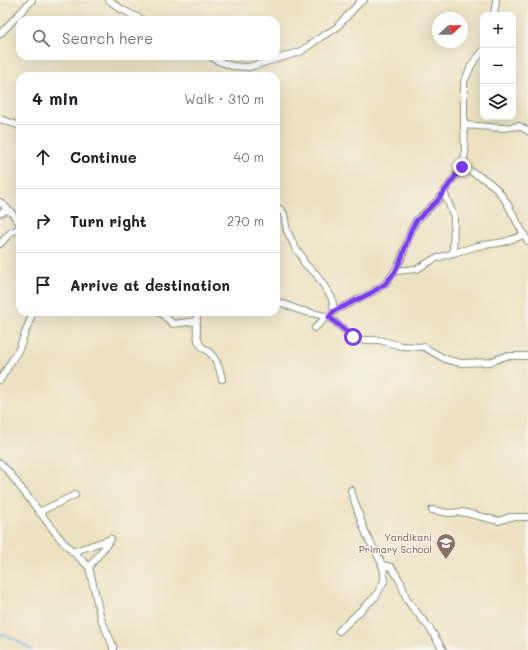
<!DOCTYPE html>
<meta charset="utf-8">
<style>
:root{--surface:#fff;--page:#f2f2f2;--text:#202124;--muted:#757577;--line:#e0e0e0}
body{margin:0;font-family:Mali,sans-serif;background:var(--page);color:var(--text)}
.controls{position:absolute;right:12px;top:12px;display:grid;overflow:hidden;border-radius:8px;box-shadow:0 4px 16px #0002}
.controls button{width:36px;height:36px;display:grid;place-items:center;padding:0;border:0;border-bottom:1px solid var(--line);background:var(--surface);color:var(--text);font:20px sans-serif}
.compass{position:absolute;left:432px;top:12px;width:36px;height:36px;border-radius:50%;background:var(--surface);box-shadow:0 4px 16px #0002;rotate:68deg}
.stop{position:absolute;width:12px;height:12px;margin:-9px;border:3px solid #7c3aed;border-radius:50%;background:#fff}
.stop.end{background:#7c3aed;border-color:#fff;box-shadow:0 1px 4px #0008}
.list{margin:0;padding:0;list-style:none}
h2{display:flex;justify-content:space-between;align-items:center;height:52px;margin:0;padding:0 16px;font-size:17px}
h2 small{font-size:13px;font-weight:400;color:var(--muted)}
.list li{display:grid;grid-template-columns:26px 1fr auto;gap:12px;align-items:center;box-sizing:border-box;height:64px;padding:0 16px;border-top:1px solid var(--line)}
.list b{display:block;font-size:15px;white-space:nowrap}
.list em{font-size:13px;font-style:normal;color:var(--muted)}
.icon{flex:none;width:22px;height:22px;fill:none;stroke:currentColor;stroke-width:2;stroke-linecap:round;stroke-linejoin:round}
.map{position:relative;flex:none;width:528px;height:650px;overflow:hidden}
.search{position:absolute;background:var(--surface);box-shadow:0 4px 16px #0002;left:16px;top:16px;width:264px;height:44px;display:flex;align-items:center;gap:10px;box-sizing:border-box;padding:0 14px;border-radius:12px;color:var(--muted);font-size:15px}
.panel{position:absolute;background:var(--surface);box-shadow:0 4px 16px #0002;left:16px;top:72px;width:264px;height:244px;border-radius:12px}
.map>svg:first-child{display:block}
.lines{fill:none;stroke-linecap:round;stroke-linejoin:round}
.stream{stroke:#6fb8e7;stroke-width:1.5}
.minor-casing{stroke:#86907b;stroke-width:8}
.minor{stroke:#fff;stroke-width:6}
.route{stroke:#7c3aed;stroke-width:5}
.labels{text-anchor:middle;stroke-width:3;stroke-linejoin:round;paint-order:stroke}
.education-label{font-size:10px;fill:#785e54;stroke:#f7f3e8;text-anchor:end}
</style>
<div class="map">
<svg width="528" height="650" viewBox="0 0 528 650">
<rect width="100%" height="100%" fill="#f7f3e8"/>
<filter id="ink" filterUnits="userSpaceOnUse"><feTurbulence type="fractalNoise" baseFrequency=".025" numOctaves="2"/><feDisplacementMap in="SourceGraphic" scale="8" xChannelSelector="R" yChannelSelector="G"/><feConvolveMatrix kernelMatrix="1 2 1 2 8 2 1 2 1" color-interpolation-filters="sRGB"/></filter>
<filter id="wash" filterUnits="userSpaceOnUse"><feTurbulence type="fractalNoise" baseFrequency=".012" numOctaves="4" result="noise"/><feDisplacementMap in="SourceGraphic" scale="16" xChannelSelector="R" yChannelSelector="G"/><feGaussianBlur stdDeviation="0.9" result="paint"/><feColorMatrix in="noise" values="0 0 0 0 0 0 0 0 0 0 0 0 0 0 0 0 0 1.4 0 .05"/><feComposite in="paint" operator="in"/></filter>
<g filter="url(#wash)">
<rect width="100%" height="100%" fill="#ece2c2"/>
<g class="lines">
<!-- stream -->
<path class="stream" d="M0,634C13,637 21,643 32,650"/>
</g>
</g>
<g filter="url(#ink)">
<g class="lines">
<!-- minor casing -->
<g class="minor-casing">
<g id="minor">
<path d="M109,0L121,9L143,20"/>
<path d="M494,15L496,0"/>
<path d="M0,34L32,0"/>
<path d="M210,56L218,61L232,66L249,67L300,52L321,37L336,28L360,2L364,0"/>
<path d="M0,119L20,126"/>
<path d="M464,125V82L472,64L483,51"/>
<path d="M528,131L519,126L503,128L464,125L465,154L462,167C471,172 481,176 490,183C508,197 515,222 528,241"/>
<path d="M444,192L454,217L453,253"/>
<path d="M0,202L11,212L20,224"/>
<path d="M280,209L284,214L287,231L296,249L301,255L304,263L316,274L332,298L334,311"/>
<path d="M0,213L8,210"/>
<path d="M0,244L10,233L20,228"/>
<path d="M395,271L417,269L434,259L453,253L478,246L504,242L524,235"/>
<path d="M276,301L299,310L329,317L353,337L361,340H379L401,346L424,347L445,359L461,363L490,362L506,356H528"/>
<path d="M160,312L173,324L197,321"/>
<path d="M197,312C197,322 195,338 201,346C203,348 207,350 209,352C217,359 220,368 222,379"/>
<path d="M329,317L334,311L371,293L385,284L395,271L402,257L411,230L416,221L438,200L462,167"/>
<path d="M315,328L326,317"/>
<path d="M0,380L19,349L33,312"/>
<path d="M0,463L7,470L62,541L89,567L101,619L113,646V650"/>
<path d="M351,490C356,506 361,523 368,538C375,552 386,565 384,581"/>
<path d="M432,510L449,513L462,512L499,521L510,517H528"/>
<path d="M39,512L75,495"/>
<path d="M72,552L111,539"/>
<path d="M382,565L391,567L394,571L401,583L407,600L413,608L429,627L443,650"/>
<path d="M89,567L111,539"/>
<path d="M339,631L376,596L385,579"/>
</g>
</g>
<!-- minor -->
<use href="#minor" class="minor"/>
</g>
</g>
<g class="lines" filter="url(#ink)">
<!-- route -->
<path class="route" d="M353,337L329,317L334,311L371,293L385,284L395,272L402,257L411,230L416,221L438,200L462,167"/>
</g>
<!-- icons -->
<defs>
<g id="school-pin" transform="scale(1)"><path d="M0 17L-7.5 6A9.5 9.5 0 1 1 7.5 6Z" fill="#8d6e63" stroke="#f7f3e8"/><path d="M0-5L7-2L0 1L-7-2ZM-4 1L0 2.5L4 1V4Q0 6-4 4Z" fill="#fff"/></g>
</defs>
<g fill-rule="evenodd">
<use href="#school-pin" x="446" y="543"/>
</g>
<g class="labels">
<!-- education labels -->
<g class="education-label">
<text x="432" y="541">Yandikani<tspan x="432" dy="12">Primary School</tspan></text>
</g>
</g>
</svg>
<div class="controls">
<button>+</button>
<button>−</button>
<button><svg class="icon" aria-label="layers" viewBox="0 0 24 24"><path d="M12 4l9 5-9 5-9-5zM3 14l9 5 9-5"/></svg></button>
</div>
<svg class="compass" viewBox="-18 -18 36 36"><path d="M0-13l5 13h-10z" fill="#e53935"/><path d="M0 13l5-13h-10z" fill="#757577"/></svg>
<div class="stop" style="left:353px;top:337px"></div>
<div class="stop end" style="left:462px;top:167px"></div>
<div class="search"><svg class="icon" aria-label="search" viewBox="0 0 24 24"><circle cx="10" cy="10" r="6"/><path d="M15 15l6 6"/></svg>Search here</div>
<section class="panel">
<h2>4 min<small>Walk · 310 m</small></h2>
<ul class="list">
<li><svg class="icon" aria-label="ahead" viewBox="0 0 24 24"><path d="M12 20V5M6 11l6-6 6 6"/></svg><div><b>Continue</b></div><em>40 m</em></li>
<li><svg class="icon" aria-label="right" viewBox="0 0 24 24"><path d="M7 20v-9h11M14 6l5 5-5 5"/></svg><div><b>Turn right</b></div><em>270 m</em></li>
<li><svg class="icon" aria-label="arrive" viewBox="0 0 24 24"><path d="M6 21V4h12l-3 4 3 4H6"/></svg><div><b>Arrive at destination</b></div></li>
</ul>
</section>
</div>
